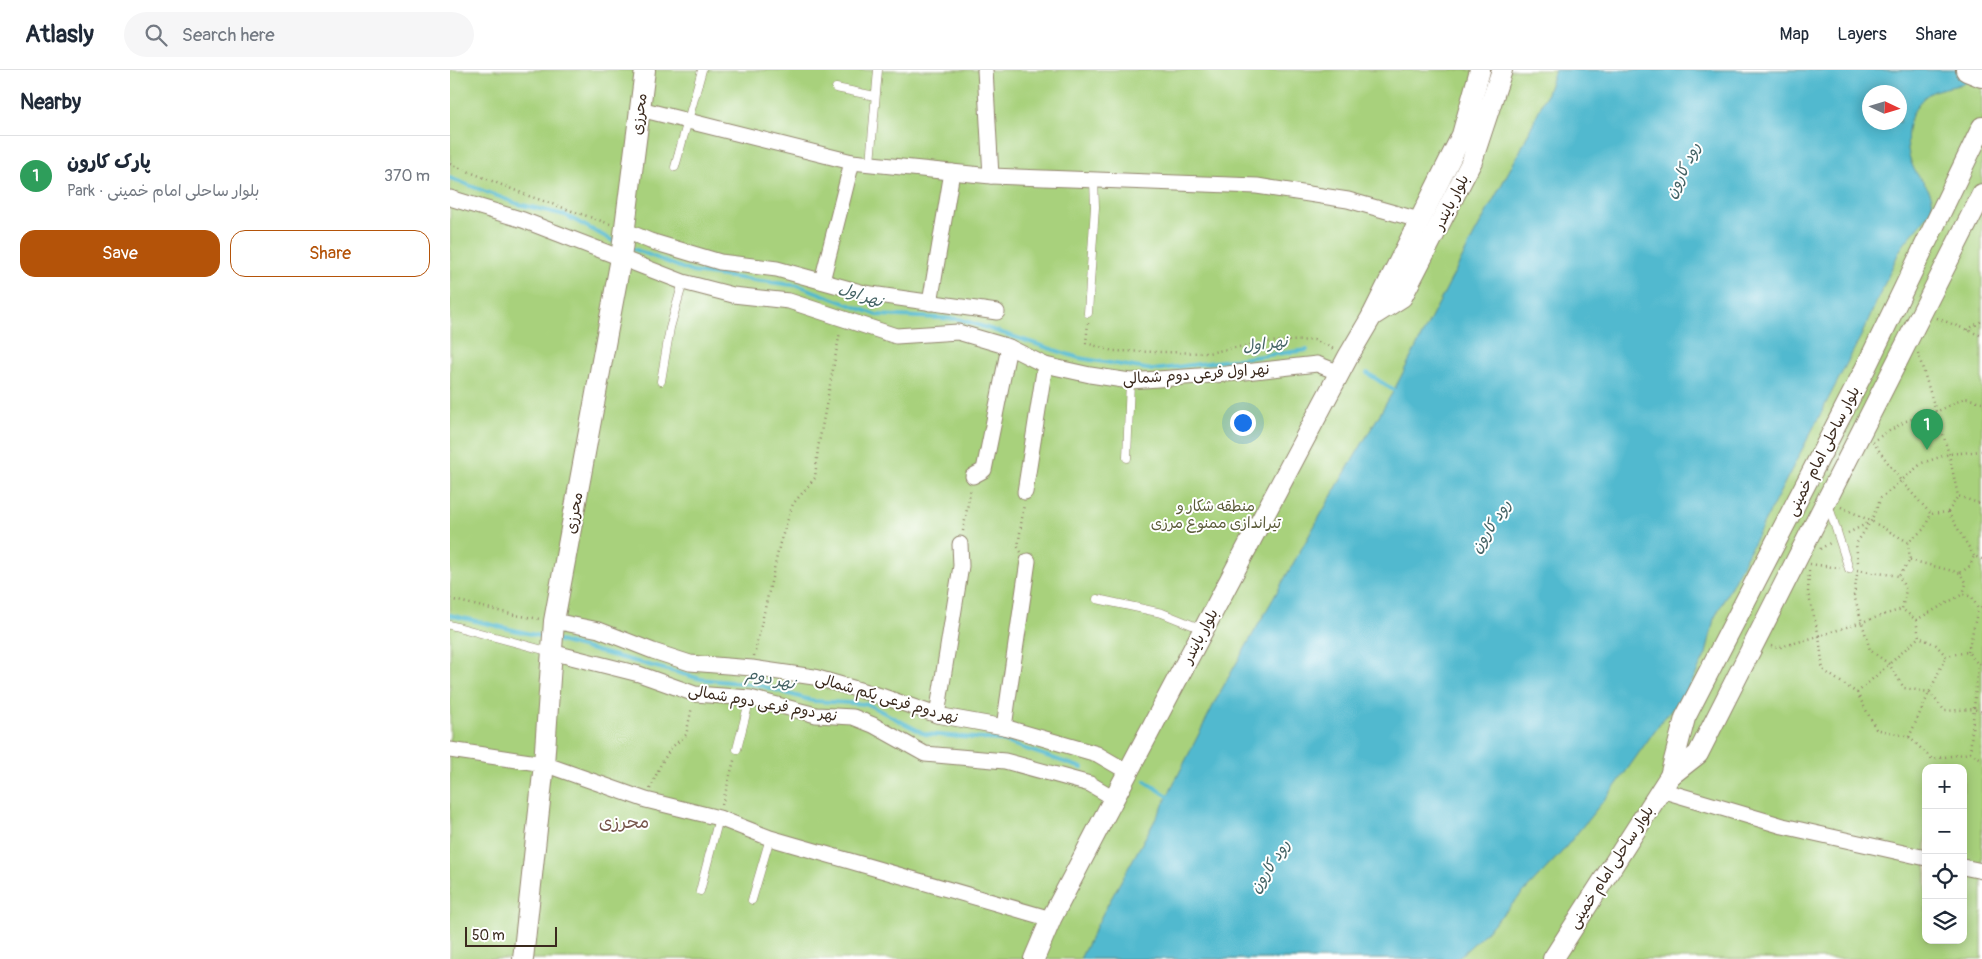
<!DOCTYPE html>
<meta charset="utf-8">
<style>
:root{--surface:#fff;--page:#f6f6f7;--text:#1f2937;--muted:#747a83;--line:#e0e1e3;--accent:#b45309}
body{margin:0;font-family:Pangolin,"Playpen Sans Arabic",sans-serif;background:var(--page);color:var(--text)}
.controls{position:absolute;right:15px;bottom:15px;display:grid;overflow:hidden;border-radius:10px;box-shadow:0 2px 12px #0003}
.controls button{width:45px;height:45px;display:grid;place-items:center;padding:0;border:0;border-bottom:1px solid var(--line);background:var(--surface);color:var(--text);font:25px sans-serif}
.compass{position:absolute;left:1412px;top:15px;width:45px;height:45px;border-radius:50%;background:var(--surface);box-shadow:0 2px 12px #0003;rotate:94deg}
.scale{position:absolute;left:15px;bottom:12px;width:92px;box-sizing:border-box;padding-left:5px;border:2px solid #3b2a1e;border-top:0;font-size:14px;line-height:18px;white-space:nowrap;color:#3b2a1e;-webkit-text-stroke:4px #fff;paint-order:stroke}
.you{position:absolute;left:792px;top:352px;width:18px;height:18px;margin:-12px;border:4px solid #fff;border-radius:50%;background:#1a73e8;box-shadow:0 0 0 8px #1a73e833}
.badge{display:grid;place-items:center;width:32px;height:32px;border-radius:50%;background:var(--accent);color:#fff;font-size:16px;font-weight:700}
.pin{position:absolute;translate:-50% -41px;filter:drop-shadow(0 1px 2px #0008)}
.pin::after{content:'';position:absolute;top:26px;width:18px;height:15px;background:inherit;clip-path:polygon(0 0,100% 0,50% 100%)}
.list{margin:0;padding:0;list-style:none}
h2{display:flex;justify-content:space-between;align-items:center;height:65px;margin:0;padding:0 20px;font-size:21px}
h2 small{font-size:16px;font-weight:400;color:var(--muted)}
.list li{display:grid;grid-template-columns:32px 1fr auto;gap:15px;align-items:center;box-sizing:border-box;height:80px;padding:0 20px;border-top:1px solid var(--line)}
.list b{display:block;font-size:19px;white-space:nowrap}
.list p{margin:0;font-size:16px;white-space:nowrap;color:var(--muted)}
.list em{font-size:16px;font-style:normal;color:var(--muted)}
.actions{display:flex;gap:10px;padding:15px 20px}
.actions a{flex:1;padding:11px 0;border:1px solid var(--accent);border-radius:15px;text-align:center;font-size:18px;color:var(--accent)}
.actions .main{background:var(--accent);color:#fff}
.icon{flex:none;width:28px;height:28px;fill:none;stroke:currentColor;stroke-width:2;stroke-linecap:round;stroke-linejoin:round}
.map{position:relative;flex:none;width:1532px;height:889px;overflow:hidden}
header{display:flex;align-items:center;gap:30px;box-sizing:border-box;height:70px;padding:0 25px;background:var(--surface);border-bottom:1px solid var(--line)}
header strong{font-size:24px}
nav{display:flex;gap:28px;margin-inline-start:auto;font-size:18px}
.search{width:350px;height:45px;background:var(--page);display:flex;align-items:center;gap:12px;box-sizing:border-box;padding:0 18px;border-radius:28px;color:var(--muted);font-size:19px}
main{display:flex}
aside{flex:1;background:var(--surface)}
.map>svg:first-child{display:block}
.green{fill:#a8d17c;stroke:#727e4d;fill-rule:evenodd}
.water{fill:#51b9cf;stroke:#467276;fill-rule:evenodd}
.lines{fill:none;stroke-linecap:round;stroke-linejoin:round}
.stream{stroke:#51b9cf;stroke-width:4}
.lane-casing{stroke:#92846d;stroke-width:9}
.street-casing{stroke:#92846d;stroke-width:17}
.secondary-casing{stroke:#92846d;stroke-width:22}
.primary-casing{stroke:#92846d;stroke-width:24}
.path{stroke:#92846d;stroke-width:2.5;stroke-dasharray:1 4;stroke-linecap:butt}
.lane{stroke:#fff;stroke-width:8}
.street{stroke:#fff;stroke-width:15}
.secondary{stroke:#fff;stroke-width:20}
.primary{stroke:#fff;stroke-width:22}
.labels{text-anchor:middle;stroke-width:4;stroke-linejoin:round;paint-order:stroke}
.street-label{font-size:15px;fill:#3b2a1e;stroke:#fff}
.park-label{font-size:15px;fill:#5c5c3a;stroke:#fff}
.water-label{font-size:16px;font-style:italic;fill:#446365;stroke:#fff}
.quarter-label{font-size:18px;fill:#77564c;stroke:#fff}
</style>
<header>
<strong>Atlasly</strong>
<div class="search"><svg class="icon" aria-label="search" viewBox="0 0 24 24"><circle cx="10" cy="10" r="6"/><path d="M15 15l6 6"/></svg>Search here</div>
<nav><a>Map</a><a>Layers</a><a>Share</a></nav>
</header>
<main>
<aside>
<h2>Nearby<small></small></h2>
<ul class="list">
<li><span class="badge" style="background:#2e9e5b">1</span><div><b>پارک کارون</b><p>Park · بلوار ساحلی امام خمینی</p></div><em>370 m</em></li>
</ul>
<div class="actions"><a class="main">Save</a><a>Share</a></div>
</aside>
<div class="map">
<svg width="1532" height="889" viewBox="0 0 1532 889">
<rect width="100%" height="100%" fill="#fff"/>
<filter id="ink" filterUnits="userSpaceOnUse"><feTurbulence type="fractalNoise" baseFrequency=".02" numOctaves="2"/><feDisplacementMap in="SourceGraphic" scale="10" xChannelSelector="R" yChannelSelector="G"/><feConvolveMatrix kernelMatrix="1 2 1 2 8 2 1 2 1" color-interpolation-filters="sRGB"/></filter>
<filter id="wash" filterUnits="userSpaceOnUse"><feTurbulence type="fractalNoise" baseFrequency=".0096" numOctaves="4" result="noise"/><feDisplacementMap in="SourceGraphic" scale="20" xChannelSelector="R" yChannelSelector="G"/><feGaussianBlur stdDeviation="1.12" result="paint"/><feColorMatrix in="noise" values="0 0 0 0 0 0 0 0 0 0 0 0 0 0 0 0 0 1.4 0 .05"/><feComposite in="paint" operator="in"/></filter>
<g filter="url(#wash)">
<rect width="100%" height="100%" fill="#e9dfbc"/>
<!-- green -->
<path class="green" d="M0,0H1532V889H0ZM1420,22H1450V52H1420ZM1476,698H1513V870H1476Z"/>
<!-- water -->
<path class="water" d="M1105,0H1527C1524,3 1521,9 1517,11C1501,21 1484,14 1469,33C1455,51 1454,79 1464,99C1470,111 1485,121 1482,136C1479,149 1457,167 1449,182L1411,266L1264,549L1256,584L1237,622L1210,653L1167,714L1111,783L1031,867L1010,886L1004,889H630L653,843L710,741L769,624L886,418L944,320L1024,165L1070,81L1097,23ZM1420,22H1450V52H1420Z"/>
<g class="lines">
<!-- stream -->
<g class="stream">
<path d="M0,108L68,134L115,145L167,173"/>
<path d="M179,177L242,202L350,216L427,245L509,249L629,288L703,300L857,280"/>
<path d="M917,303L948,323"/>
<path d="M0,545L98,568"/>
<path d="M109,571L251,609L309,615L363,631L417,634L475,664L549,670L632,698"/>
<path d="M695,711L721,728"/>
</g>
</g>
</g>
<g filter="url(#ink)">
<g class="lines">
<!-- lane casing -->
<g class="lane-casing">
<g id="lane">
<path d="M386,18L425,26"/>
<path d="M420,93L428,0"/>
<path d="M225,97L252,0"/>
<path d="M638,243L645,137L644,111"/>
<path d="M211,311L220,258L233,212"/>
<path d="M677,388L680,311"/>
<path d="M1378,434L1399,499"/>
<path d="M647,529L712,543L752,559"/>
<path d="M0,555L101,582"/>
<path d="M287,679L300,628"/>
<path d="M250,821L269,748"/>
<path d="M302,830L320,768"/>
</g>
</g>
<!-- street casing -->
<g class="street-casing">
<g id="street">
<path d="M535,0L541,106"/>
<path d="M190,39L402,92L541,106L807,116L898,130L969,150"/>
<path d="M0,128L73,150L233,212L283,225L339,231L446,266L508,262L559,277L595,295L640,305L680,311L777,304L867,294L890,303"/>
<path d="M174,160L200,171L270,192L327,199L414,223L547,242"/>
<path d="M372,211L402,92"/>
<path d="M480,233L502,102"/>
<path d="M523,406L534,400L559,277"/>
<path d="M575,422L595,295"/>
<path d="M104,551L149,560L203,581L240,593L302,598L364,607L434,627L487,645L554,657L647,684L678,702"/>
<path d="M101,582L189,604L245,624L300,628L366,645L403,647L423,655L475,684L555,691L640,714L664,728"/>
<path d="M487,645L511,496L510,474"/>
<path d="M554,657L578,491"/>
<path d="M0,680L94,694L196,730L269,748L320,768L601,849"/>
<path d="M1211,720L1333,756L1476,788"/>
<path d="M1513,797L1532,801"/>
</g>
</g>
<!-- secondary casing -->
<g class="secondary-casing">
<g id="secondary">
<path d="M922,246L952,227L1022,91L1052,0"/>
<path d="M1220,706L1248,684L1532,124"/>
<path d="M73,889L94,694L104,551L171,188L195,0"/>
<path d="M584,889L601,849L651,753L899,285L922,246L1012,65L1030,0"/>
<path d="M1103,889L1220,706L1235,648L1416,297L1532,57"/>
</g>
</g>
<!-- primary casing -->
<g class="primary-casing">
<path id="primary" d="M1517,0L1532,6"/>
</g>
<!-- path -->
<g class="path">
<path d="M0,94L79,126L160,154"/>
<path d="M1487,248L1532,266"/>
<path d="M638,253L636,273L663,281L758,283L815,272L864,270L886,280"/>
<path d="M1517,260L1532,251"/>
<path d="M1468,283L1499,384L1508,426"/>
<path d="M1426,369L1456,351L1486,342L1515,328L1532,332"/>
<path d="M1423,372L1451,411L1481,444"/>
<path d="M1391,437L1421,451L1458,472"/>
<path d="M1498,442L1481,444L1474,459L1458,472L1460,490L1449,506L1456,520L1452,539L1466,550L1469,567L1486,575L1496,586L1518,582L1528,594L1532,592"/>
<path d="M1498,442L1524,486"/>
<path d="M1498,442L1508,426L1528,433L1532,430"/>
<path d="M513,461L521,417"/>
<path d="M1398,463L1420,452"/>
<path d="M1370,479L1380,473"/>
<path d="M571,482L568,477L574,434"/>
<path d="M1532,489L1524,486L1520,496L1510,503L1516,514L1513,524L1522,527L1528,539L1532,537"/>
<path d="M1460,490L1510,503"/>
<path d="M1408,492L1406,474L1421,451L1431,428L1472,393L1499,384L1532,381"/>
<path d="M1360,494L1390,498"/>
<path d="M1407,500L1449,506"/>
<path d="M1359,501L1358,523L1369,566L1452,539"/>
<path d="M1407,505L1404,525L1420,580L1439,594L1454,618L1479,622L1495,641L1524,639L1532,642"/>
<path d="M0,529L65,545L90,549"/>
<path d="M1466,550L1513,524"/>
<path d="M1321,576L1327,578L1369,566L1373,600L1407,623L1426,659L1459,667L1482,689L1520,683L1532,689"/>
<path d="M1518,582L1528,539"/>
<path d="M304,586L330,473L343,434L365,408L368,378L390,262"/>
<path d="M1407,623L1469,567"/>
<path d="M1459,667L1496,586"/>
<path d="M1520,683L1528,594"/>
<path d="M200,719L211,694L221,678L236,665L242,637"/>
<path d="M272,735L285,687"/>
</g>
<!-- lane -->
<use href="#lane" class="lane"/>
<!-- street -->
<use href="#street" class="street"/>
<!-- secondary -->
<use href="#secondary" class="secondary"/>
<!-- primary -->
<use href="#primary" class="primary"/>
</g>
</g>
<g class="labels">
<!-- street labels -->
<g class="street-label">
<text transform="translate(189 44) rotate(-83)" y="5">محرزی</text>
<text transform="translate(1001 132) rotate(-63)" y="5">بلوار بایندر</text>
<text transform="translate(746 304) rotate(-4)" y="5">نهر اول فرعی دوم شمالی</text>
<text transform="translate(1373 381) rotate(-63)" y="5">بلوار ساحلی امام خمینی</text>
<text transform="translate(124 443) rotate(-80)" y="5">محرزی</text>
<text transform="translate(750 566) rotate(-62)" y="5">بلوار بایندر</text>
<text transform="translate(437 628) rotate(16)" y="5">نهر دوم فرعی یکم شمالی</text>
<text transform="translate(313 633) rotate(10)" y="5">نهر دوم فرعی دوم شمالی</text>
<text transform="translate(1161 797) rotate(-57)" y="5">بلوار ساحلی امام خمینی</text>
</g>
<!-- park labels -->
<g class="park-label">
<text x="766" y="441">منطقه شکار و<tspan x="766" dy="17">تیراندازی ممنوع مرزی</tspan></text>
</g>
<!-- water labels -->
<g class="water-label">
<text transform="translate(1232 100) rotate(-64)" y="6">رود کارون</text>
<text transform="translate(411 224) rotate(19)" y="6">نهر اول</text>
<text transform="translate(815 273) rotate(-7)" y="6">نهر اول</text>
<text transform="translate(1040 456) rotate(-57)" y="6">رود کارون</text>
<text transform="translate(321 608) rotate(13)" y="6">نهر دوم</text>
<text transform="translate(819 796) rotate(-57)" y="6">رود کارون</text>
</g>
<!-- quarter labels -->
<g class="quarter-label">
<text x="174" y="758">محرزی</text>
</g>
</g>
</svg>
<div class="controls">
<button>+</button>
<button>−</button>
<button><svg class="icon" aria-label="locate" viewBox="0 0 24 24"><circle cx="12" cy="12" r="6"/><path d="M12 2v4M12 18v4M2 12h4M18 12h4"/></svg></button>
<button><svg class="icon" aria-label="layers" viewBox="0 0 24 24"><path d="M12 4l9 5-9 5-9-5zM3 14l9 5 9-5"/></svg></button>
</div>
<svg class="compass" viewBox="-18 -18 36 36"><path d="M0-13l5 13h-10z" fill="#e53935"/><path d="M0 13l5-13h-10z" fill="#747a83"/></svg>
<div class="scale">50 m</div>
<div class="you"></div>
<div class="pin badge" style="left:1477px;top:380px;background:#2e9e5b">1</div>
</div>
</main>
